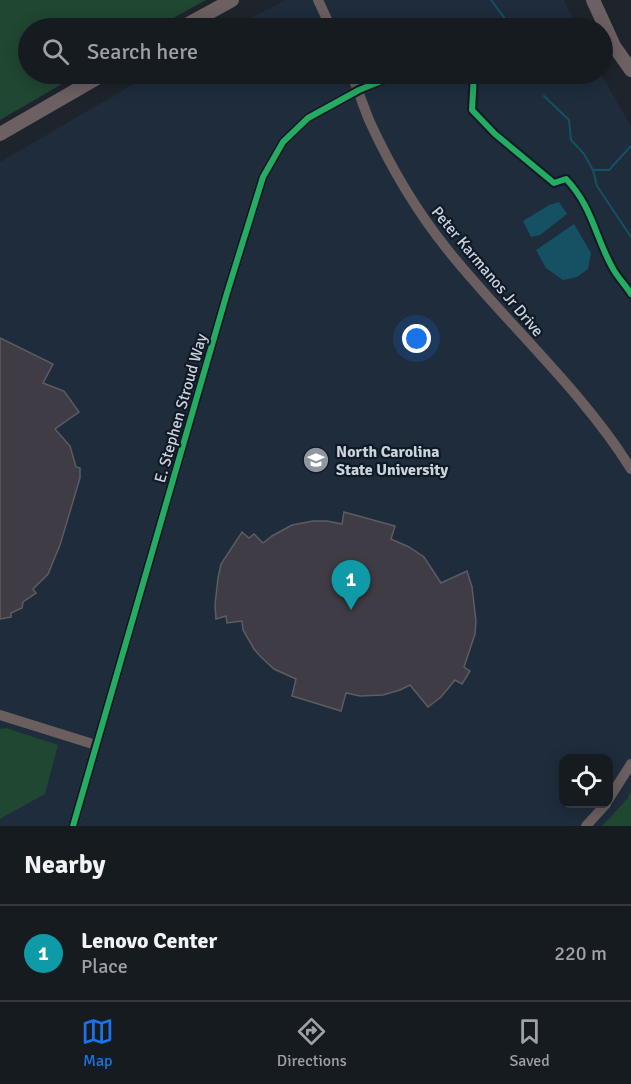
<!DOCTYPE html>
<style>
:root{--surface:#161b20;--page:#1f2429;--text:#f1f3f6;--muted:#9ea1a5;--line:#35393e;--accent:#1a73e8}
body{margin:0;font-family:Signika,sans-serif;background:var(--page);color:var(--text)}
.controls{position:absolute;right:18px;bottom:18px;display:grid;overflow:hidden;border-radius:12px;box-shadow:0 3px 15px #0003}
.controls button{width:54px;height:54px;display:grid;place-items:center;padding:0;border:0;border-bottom:2px solid var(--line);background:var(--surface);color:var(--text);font:30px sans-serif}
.you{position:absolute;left:417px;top:339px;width:21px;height:21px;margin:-15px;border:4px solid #fff;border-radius:50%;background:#1a73e8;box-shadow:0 0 0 9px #1a73e833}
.badge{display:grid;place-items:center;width:39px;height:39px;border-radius:50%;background:var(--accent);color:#fff;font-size:20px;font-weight:700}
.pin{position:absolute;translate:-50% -50px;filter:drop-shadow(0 2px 3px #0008)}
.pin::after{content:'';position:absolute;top:32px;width:21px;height:18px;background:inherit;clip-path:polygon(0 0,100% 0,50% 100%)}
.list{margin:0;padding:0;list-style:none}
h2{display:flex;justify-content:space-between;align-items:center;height:78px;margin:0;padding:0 24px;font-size:26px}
h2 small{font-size:20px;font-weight:400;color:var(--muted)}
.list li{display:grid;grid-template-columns:39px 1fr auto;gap:18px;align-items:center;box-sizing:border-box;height:96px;padding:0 24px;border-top:2px solid var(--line)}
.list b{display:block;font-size:22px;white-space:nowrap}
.list p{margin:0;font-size:20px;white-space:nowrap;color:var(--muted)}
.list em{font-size:20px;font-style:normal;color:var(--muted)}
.icon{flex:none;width:33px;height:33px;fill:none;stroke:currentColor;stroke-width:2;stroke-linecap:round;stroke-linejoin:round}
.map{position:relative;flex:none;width:631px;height:826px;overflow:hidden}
.search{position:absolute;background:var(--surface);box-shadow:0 3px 15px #0003;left:18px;right:18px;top:18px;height:66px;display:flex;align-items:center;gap:15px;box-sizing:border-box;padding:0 21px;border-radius:33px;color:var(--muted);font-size:22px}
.sheet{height:174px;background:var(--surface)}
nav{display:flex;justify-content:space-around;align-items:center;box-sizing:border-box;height:84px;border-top:2px solid var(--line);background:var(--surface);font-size:16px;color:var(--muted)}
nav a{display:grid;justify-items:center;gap:3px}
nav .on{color:var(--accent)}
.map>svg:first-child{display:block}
.built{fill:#1e2c3c;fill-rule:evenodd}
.green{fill:#204732}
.water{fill:#155162}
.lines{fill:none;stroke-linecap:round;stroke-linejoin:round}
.stream{stroke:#155162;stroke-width:2}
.building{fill:#3f3c45;stroke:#5c5c61;stroke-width:1.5}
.street{stroke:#6a5e5e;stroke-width:10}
.secondary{stroke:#6c6062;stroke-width:14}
.cycleway-casing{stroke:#0f1a26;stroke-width:10}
.cycleway{stroke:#26ab63;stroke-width:6}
.labels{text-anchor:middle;stroke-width:4.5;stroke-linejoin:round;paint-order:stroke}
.street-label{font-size:16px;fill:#ccd3dc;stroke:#0f1a26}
.poi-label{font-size:16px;font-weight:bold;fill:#ccd3dc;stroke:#0f1a26;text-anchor:start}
</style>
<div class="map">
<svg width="631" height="826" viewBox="0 0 631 826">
<rect width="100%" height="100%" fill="#1e242b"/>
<!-- built -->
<g class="built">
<path d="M286,0H564L577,28H231Z"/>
<path d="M151,74H601L631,126V826H0V162ZM564,758H608V804H564Z"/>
</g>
<!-- green -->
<g class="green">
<path d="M0,0H206L155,28H28V74H79L0,120Z"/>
<path d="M6,728L58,745L45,794L0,819V729Z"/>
<path d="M631,791V826H602L627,799Z"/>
</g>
<!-- water -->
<g class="water">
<path d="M559,202L567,214L540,235L531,237L523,221L549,205Z"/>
<path d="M574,224L591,253L588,269L577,277L563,280L546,268L536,250Z"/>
</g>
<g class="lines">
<!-- stream -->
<g class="stream">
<path d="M491,0L512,28"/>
<path d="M544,96L569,120L571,140L584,154L593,170L597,186L631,237"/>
<path d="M594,170H609L631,146"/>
</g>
</g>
<!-- building -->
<g class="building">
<path d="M0,338L53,364L43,383L64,391L79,412L55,429L70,446L76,467L80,468V478L60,545L48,574L33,589L36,593L23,602L22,608L11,613V617L0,619Z"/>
<path d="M344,512L395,526L391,539L409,547L424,557L441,583L467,571L472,587L476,621L475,634L464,667L470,671L462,684L455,680L441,697L428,707L410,685L400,690L383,695L360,696L346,693L341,711L292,696L296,679L274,669L261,657L254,649L243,630L242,621L227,623L226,616L216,619L215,605L218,578L221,564L242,532L249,538L254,534L263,543L272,536L292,525L313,521H327L342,524Z"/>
</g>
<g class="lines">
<!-- street -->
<g class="street">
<path d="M318,0L331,28"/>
<path d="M602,51L614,46"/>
<path d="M351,74C358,89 363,105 369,120C390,166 415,209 447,249C505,322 582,390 631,469"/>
<path d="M502,74H543"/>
<path d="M0,715L96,745"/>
<path d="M608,800L631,764"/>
<path d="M73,826L227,293L263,177L283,142L308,118L359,90L391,77L410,74"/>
<path d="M586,826L606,804"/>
</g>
<!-- secondary -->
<g class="secondary">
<path d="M593,0L614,46L631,70"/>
<path d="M181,28L232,0"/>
<path d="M0,134L104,74"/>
</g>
<!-- cycleway casing -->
<g class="cycleway-casing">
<g id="cycleway">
<path d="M474,74L472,110L495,134L554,183L566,179C592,206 595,236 612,267C617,277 625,284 631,294"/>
<path d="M73,826L227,293L263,177L283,142L308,118L359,90L391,77L410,74"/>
</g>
</g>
<!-- cycleway -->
<use href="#cycleway" class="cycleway"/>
</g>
<!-- icons -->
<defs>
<g id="university-disc" transform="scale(1.35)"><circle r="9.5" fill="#8f969e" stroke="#0f1a26"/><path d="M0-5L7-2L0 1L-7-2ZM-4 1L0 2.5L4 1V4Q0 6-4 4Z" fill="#fff"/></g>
</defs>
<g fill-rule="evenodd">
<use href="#university-disc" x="316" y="460"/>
</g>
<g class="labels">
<!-- street labels -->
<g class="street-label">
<text transform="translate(488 271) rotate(50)" y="6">Peter Karmanos Jr Drive</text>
<text transform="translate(180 408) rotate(-74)" y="6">E. Stephen Stroud Way</text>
</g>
<!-- poi labels -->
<g class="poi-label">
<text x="336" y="457">North Carolina<tspan x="336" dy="18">State University</tspan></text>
</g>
</g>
</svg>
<div class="controls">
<button><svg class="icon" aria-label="locate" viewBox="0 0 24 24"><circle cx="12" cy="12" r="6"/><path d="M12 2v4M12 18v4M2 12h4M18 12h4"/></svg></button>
</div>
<div class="you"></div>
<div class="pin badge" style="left:351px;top:610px;background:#0f9aa8">1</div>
<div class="search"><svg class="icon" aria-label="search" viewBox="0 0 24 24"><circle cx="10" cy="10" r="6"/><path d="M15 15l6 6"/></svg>Search here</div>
</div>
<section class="sheet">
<h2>Nearby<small></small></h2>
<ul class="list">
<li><span class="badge" style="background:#0f9aa8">1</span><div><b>Lenovo Center</b><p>Place</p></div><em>220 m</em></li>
</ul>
</section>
<nav>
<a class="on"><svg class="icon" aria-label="map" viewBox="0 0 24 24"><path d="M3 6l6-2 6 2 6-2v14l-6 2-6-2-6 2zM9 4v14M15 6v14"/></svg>Map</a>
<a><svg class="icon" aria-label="directions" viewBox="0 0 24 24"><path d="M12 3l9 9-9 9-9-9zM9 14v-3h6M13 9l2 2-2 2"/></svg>Directions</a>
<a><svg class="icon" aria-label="saved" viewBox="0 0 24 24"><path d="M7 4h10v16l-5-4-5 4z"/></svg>Saved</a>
</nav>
